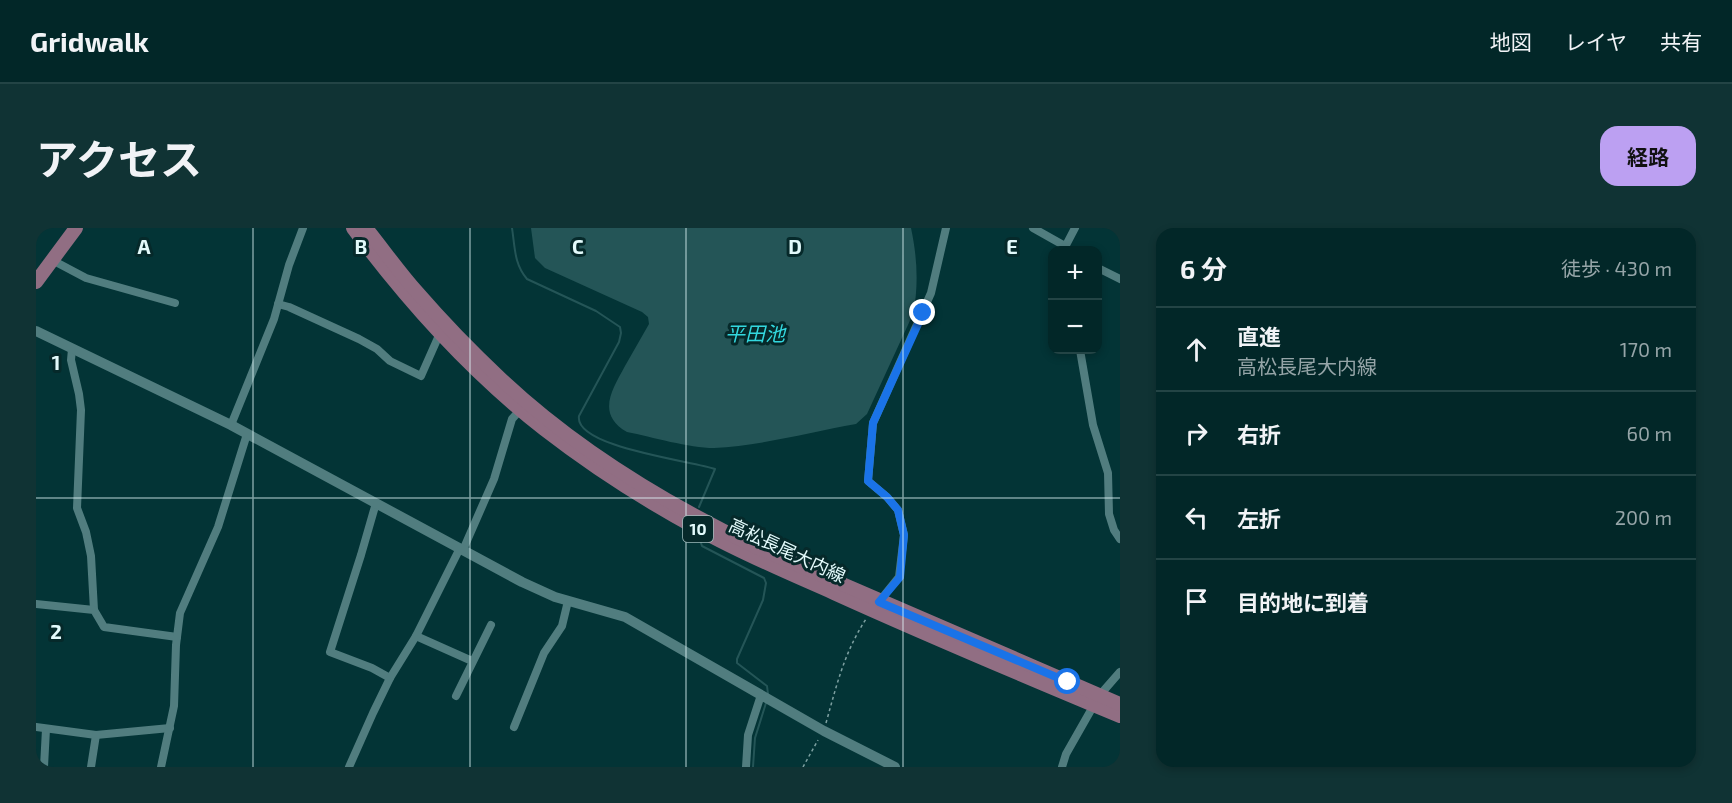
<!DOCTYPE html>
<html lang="ja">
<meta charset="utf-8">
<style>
:root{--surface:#022728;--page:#103334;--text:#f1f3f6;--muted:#96a5a8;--line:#234445;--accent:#bca0f2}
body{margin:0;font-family:"Exo 2","Noto Sans JP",sans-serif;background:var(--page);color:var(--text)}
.controls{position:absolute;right:18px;top:18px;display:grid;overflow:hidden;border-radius:12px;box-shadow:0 3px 9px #0003}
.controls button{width:54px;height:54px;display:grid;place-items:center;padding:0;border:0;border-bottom:2px solid var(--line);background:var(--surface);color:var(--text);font:30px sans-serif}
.stop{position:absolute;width:18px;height:18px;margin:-14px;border:4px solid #1a73e8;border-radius:50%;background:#fff}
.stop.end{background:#1a73e8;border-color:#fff;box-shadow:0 2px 6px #0008}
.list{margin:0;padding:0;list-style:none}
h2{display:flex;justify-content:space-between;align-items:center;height:78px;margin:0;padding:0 24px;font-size:26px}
h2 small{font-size:20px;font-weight:400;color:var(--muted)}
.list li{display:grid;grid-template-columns:39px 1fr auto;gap:18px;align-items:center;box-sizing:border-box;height:84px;padding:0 24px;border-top:2px solid var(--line)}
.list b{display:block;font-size:22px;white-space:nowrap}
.list p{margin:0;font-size:20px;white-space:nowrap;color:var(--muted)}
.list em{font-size:20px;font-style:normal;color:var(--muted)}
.icon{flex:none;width:33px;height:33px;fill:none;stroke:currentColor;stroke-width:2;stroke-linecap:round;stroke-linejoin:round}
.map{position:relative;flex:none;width:1084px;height:539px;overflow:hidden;border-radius:18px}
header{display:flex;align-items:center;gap:36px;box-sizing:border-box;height:84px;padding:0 30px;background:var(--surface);border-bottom:2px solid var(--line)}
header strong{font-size:28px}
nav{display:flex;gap:33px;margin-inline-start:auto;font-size:21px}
.intro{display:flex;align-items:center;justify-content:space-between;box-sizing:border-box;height:144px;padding:0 36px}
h1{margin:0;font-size:42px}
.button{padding:15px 27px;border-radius:18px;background:var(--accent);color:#111;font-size:21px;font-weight:700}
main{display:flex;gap:36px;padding:0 36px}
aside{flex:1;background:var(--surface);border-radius:18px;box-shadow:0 3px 9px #0003}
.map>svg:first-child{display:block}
.water{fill:#245557}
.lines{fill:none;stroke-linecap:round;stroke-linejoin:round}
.stream{stroke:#245557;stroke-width:2}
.path{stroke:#7ea1a2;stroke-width:1.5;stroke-dasharray:3 3;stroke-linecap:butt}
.minor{stroke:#517d7f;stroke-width:8}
.tertiary{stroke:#517d7f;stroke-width:10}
.primary{stroke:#916e83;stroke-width:14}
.route{stroke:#1a73e8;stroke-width:8}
.grid{fill:none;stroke:#e3fafb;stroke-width:1.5;stroke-opacity:0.55}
.labels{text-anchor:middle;stroke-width:6;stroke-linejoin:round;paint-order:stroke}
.shield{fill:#06292a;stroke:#a1bbbc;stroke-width:1.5}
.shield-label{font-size:16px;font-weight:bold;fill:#e3fafb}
.street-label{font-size:18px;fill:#e3fafb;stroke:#06292a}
.water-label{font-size:20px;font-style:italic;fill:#33d8df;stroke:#06292a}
.grid-label{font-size:20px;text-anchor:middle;font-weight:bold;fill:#e3fafb;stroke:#06292a;stroke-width:6;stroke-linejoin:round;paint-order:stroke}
</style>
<header>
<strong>Gridwalk</strong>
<nav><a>地図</a><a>レイヤ</a><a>共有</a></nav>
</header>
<div class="intro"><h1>アクセス</h1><a class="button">経路</a></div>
<main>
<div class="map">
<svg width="1084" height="539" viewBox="0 0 1084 539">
<rect width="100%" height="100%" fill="#033436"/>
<!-- water -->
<path class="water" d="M495,0H875C881,28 883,57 877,86L831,186L820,196C775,204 723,218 678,220C653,220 616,209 591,204C560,186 576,162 589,138C597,124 605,110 613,96L612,89L606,84L509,40L499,30Z"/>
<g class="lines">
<!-- stream -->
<g class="stream">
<path d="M476,0C479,19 478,36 491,51L560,83L584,99L585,105L583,114L543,188C538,219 656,233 679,241L663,279"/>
<path d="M665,315L666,318L728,350L730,355L727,372L701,431V435L731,458L732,466"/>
<path d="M717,539L719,510L730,475"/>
</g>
<!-- path -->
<g class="path">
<path d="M790,495C801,456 808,425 830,391"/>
<path d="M767,539L782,512"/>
</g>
<!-- minor -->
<g class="minor">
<path d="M997,0L1029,18"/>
<path d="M1028,21L1039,0"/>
<path d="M16,32L50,50L139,75"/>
<path d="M1062,40L1084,51"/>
<path d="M242,76L253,79L323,111L341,121L354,133L385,148L404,105"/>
<path d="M36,121L35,132L43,166L45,182L41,280L50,304L55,328L58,382"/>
<path d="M1044,122L1057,197L1072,245L1073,286L1078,302L1084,311"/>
<path d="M195,197L238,91L253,37L267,0"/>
<path d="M340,275L325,327L294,424L336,440L354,450"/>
<path d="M427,322L458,251L476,191L485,181"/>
<path d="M842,375L863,349L868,307L862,282L851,269L832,253L837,195L895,65L910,0"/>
<path d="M0,376L58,382L68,399L141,409"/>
<path d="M380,408L436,433"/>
<path d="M420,468L455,397"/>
<path d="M0,499L60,507L134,500"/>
<path d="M478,499L508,425L526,398L532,373"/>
<path d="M8,539L10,501"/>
<path d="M55,539L60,507"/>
<path d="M125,539L138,478L140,417L144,385L182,299L211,206"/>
<path d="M313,539L337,485L354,450L380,408L424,320"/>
<path d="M710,539L712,507L725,467"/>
<path d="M1026,539L1030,526L1063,468L1084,444"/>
</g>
<!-- tertiary -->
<path class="tertiary" d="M0,103L195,197L486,354L519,369L589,389L788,503L859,539"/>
<!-- primary -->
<g class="primary">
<path d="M317,0C372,74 435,144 508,201C557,239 610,273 664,302C707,326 753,345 798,365C893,408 988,448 1084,488"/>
<path d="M330,0C347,21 363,44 381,64C407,94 435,123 464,150C537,219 627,274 718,318L1084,476"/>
<path d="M0,54L40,0"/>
</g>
</g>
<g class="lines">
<!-- route -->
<path class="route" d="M887,85L837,195L832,253L851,269L862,282L868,307L864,349L843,374L1032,454"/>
</g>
<!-- grid -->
<path class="grid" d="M217,0V539M434,0V539M650,0V539M867,0V539M0,270H1084"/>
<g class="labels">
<!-- shield labels -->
<rect class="shield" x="647" y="288" width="30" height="26" rx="4.5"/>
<g class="shield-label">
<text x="662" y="307">10</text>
</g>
<!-- street labels -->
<g class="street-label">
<text transform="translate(751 323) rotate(25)" y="6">高松長尾大内線</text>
</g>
<!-- water labels -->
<g class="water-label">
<text x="719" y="113">平田池</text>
</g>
</g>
<g class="grid-label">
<text x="108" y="26">A</text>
<text x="325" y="26">B</text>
<text x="542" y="26">C</text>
<text x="759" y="26">D</text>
<text x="976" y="26">E</text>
<text x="20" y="142">1</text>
<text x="20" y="411">2</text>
</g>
</svg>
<div class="controls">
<button>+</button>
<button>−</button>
</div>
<div class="stop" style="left:1032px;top:454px"></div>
<div class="stop end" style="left:887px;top:85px"></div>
</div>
<aside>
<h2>6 分<small>徒歩 · 430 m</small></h2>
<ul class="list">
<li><svg class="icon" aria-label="ahead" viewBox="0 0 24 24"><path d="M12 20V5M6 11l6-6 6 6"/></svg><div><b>直進</b><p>高松長尾大内線</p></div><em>170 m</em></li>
<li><svg class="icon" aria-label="right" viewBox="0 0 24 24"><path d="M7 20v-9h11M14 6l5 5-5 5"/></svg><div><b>右折</b></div><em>60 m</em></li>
<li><svg class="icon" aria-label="left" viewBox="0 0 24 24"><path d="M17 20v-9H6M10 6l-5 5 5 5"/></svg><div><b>左折</b></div><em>200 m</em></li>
<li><svg class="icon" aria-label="arrive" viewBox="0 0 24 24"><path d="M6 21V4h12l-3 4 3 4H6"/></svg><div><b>目的地に到着</b></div></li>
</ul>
</aside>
</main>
